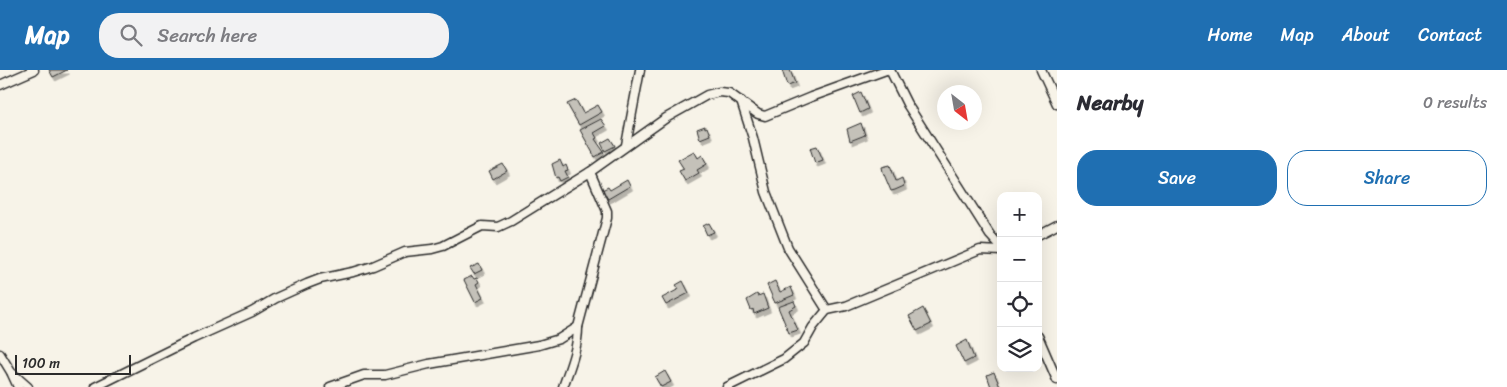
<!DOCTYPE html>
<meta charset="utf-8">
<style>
:root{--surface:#fff;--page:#f2f2f3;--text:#2b2b33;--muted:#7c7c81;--line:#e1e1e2;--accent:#1f6fb2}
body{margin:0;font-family:Sriracha,sans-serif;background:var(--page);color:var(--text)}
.controls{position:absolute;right:15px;bottom:15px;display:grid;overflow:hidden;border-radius:10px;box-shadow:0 5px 20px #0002}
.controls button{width:45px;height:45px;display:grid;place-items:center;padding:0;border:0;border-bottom:1px solid var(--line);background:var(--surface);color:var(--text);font:25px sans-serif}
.compass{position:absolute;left:937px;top:15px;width:45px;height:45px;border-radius:50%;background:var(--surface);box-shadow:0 5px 20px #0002;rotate:149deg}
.scale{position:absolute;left:15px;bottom:12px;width:116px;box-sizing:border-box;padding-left:5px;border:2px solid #2b2b2b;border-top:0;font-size:14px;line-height:18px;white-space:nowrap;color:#2b2b2b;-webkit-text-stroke:4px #f7f3e8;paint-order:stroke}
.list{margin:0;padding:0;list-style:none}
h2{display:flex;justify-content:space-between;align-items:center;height:65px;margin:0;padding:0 20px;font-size:21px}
h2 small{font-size:16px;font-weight:400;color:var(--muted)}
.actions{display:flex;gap:10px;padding:15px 20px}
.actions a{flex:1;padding:11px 0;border:1px solid var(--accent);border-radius:20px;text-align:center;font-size:18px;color:var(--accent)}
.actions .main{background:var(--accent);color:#fff}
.icon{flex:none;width:28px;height:28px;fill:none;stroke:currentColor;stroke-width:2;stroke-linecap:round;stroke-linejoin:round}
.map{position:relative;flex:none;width:1057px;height:317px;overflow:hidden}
header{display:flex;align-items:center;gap:30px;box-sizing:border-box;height:70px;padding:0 25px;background:var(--accent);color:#fff}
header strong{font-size:24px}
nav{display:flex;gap:28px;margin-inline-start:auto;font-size:18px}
.search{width:350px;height:45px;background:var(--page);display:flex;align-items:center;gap:12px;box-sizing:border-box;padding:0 18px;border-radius:20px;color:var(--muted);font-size:19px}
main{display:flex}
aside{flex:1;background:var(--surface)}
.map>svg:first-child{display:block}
.building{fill:#c4c1b9;stroke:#2b2b2b;filter:url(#shadow)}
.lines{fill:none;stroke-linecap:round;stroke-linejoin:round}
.street-casing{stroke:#2b2b2b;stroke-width:11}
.street{stroke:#f7f3e8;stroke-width:8}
</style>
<header>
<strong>Map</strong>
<div class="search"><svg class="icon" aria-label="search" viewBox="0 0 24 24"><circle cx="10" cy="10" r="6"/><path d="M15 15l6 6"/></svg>Search here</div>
<nav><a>Home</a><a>Map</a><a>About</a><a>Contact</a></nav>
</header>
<main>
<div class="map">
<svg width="1057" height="317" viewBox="0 0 1057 317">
<defs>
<filter id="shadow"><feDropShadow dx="2.5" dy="4" stdDeviation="0" flood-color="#0004"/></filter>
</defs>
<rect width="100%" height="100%" fill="#f7f3e8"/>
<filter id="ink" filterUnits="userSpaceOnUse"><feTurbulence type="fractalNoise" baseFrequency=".02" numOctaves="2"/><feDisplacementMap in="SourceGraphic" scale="10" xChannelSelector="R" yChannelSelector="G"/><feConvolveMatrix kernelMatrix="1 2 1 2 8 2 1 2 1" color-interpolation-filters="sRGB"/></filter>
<g filter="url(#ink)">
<!-- building -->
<g class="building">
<path d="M49,0H67L53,7Z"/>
<path d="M782,0H790L795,13L787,16Z"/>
<path d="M861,22L868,39L860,43L853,26Z"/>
<path d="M576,30L583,43L598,35L602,42L579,55L567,34Z"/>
<path d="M601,49L606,56L594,63L597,68L595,69L604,82L595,87L580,60Z"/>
<path d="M861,53L865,65L850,71L847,59Z"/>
<path d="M705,56V58L707,57L710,65L700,69L697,59Z"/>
<path d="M610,68L615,76L605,81L601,73Z"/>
<path d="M817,76L823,90L815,93L810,78Z"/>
<path d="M694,81L698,88L702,85L707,94L697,100L699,103L685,111L679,101L684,99L678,90Z"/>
<path d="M560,90L563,97L566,95L568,100L565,101L568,107L560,111L558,107L556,108L552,94Z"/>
<path d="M503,94L507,101L493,109L489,101Z"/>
<path d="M890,95L896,111L902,108L904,116L895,120L891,121L883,102L882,97Z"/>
<path d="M627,110L630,116L608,129L602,120L608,117L610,120Z"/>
<path d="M709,153L714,162L707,165L703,156Z"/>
<path d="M479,194L482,200L474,204L470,198Z"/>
<path d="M472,206L474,209L477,208L479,212L476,214L483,228L475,232L464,210Z"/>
<path d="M683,211L689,223L666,235L662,228L679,219L676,215Z"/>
<path d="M775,211L780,222L791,217L794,225L775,233L767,215Z"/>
<path d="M757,224L758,226L763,224L768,238L754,244L753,239L751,240L747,230Z"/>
<path d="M794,231L796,236L789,240L798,260L789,263L778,237Z"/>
<path d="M923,238L931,254L917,261L909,246Z"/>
<path d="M967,270L974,288L964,293L956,276Z"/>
<path d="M665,301L671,312L661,317L655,307Z"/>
<path d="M994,302L1000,317H991L987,305Z"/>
</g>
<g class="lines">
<!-- street casing -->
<g class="street-casing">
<g id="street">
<path d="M890,0L907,34L990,165L1001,177"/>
<path d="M1041,0L1057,34"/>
<path d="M0,15L34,0"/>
<path d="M741,31L753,68L766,122L788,178L827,240"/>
<path d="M626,75L640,0"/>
<path d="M1038,165L1057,155"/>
<path d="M578,257L607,148V141L590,102"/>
<path d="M1038,266L1057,310"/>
<path d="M0,284L11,302L28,317"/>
<path d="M12,304L18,317"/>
<path d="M95,317L194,268L252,242L276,228L307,214L320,209L353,202L373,196L405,182L432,179L443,176L482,156L498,157L511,151L590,102L666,48L707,25L719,22L729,23L758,44L765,46L811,27L886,0"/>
<path d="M330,317L364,305H385L429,294L539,275L559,269L578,257C578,278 570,297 563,317"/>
<path d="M727,317L784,289L804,273L813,257L827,240L846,236L980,180L1001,181"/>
</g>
</g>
<!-- street -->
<use href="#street" class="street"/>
</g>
</g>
</svg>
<div class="controls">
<button>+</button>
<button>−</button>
<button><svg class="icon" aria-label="locate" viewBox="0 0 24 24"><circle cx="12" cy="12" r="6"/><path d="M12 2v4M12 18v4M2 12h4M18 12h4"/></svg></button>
<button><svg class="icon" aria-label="layers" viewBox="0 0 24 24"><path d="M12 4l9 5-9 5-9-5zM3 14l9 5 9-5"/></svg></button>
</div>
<svg class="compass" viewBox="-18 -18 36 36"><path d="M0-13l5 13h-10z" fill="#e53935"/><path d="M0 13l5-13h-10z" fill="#7c7c81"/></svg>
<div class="scale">100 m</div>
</div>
<aside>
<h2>Nearby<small>0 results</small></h2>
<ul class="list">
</ul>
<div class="actions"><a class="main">Save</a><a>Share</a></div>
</aside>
</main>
